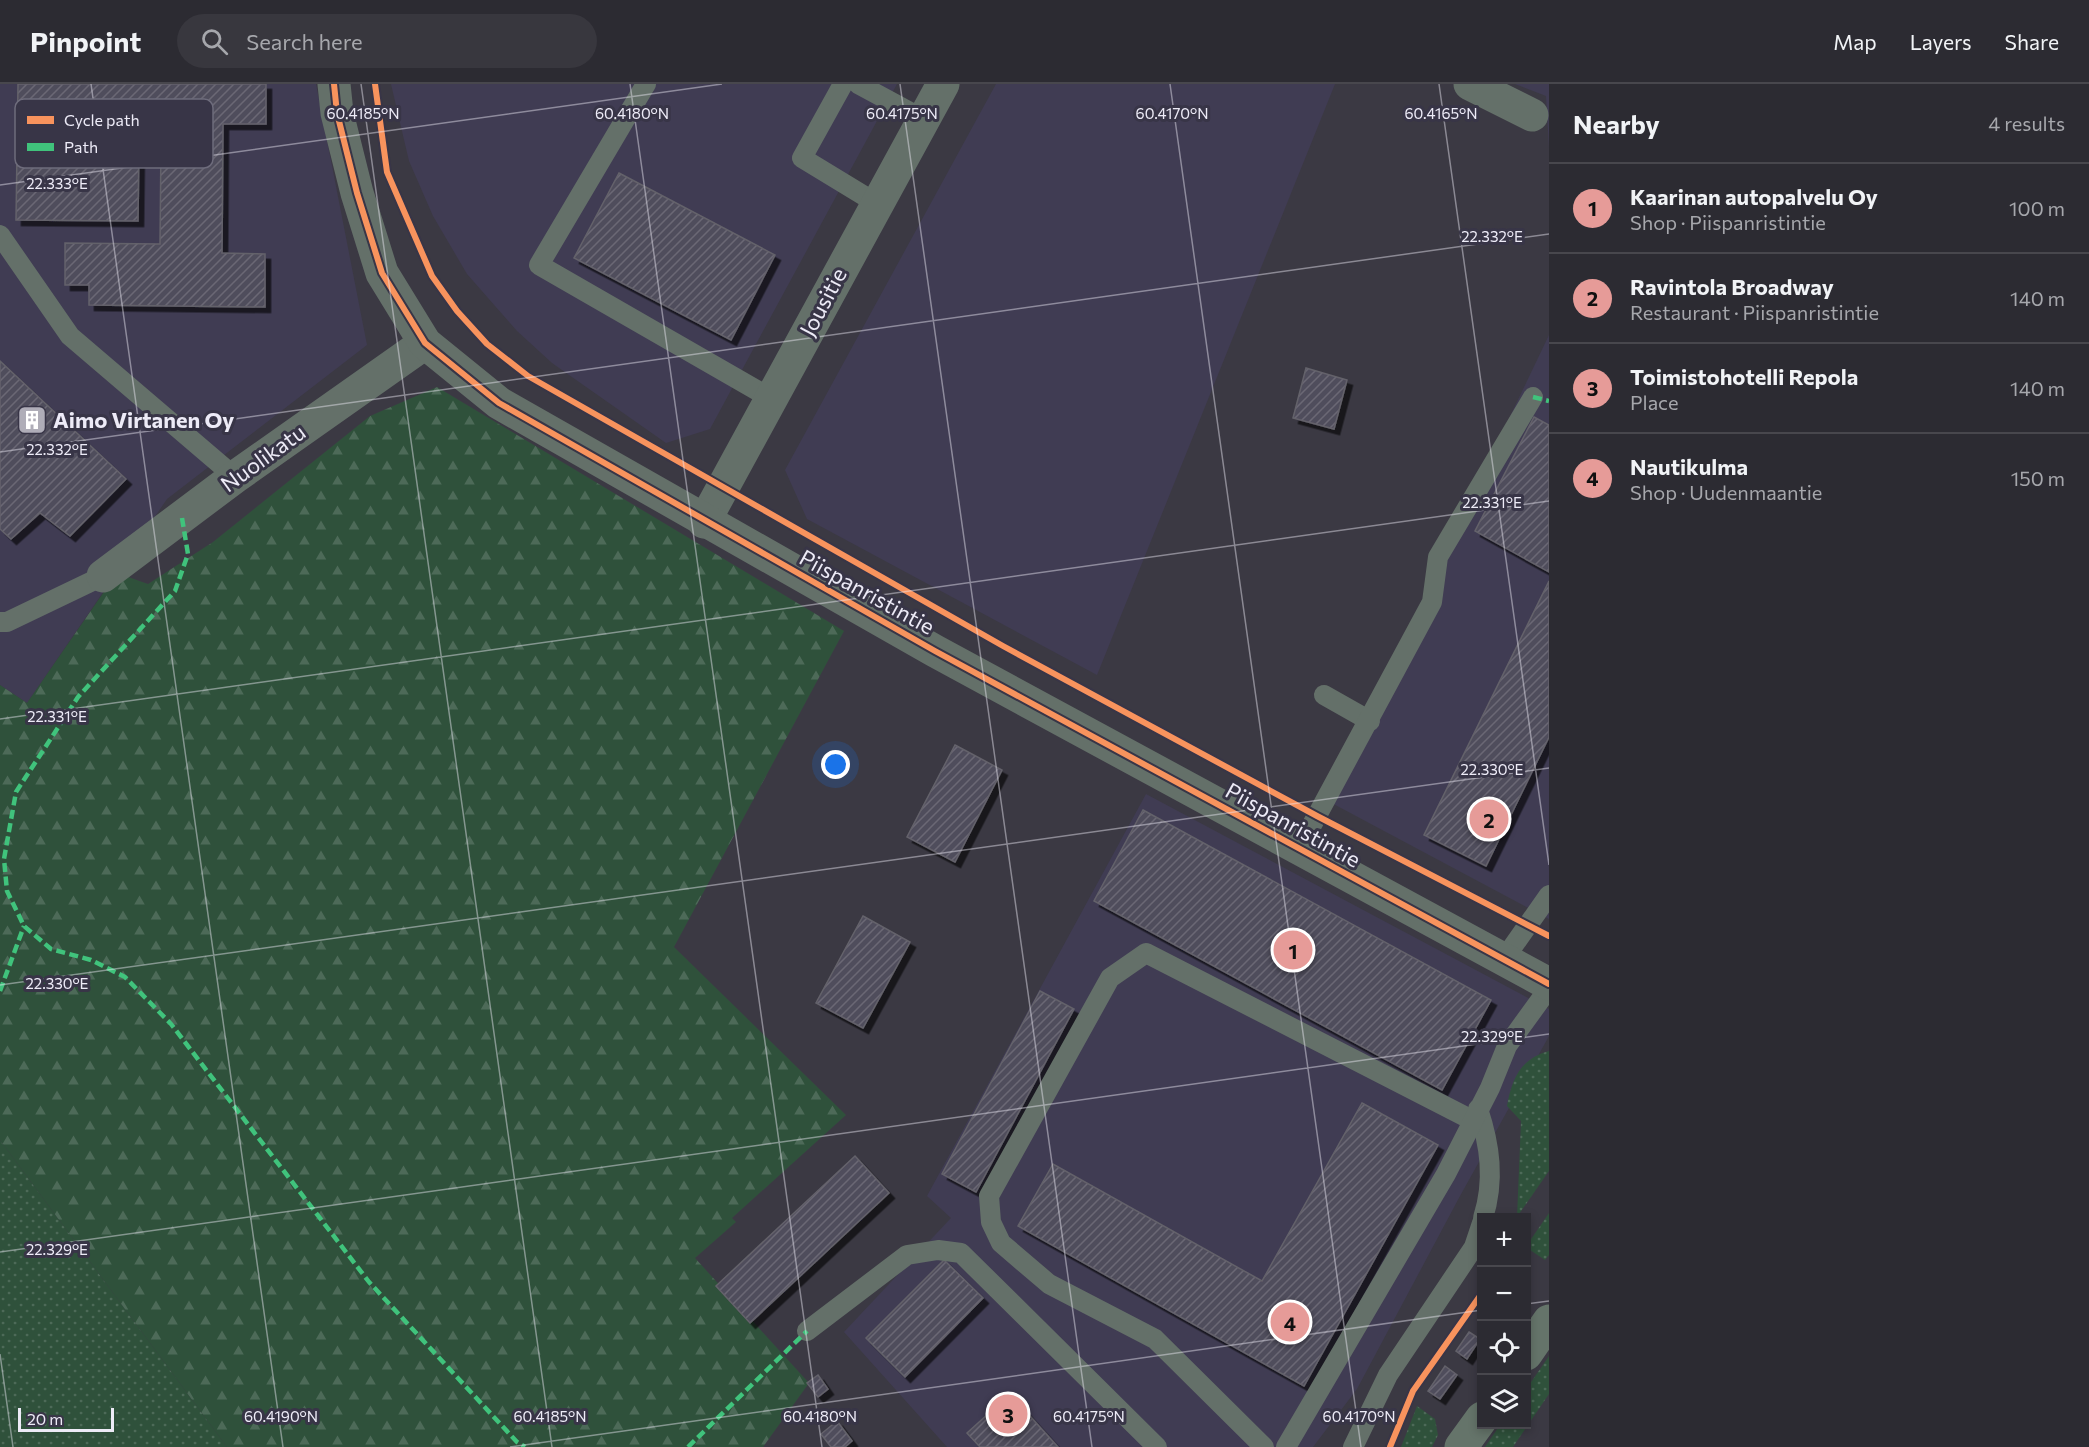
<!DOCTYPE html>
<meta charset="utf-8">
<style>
:root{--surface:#2c2b32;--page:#38373e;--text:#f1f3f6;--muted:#a6a7ac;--line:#48474d;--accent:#e69b98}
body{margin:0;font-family:Commissioner,sans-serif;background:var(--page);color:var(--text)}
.controls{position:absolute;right:18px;bottom:18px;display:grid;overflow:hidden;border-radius:0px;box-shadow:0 3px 9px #0003}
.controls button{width:54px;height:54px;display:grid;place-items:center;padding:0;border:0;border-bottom:2px solid var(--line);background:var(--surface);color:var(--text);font:30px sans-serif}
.scale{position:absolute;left:18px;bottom:15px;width:96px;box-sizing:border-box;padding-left:6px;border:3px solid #edebf7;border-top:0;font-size:16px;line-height:21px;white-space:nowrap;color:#edebf7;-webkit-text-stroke:4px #383547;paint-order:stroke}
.you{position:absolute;left:836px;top:681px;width:21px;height:21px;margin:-15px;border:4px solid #fff;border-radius:50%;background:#1a73e8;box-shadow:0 0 0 9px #1a73e833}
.badge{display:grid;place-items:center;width:39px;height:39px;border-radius:50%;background:var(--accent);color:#111;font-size:20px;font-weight:700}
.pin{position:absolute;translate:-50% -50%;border:3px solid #fff;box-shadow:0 2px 6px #0006}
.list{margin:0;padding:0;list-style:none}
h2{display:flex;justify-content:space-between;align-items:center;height:78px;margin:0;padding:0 24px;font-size:26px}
h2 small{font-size:20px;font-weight:400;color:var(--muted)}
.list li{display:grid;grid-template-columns:39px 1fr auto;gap:18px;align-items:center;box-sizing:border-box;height:90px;padding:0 24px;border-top:2px solid var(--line)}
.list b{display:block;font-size:22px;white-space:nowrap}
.list p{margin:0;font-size:20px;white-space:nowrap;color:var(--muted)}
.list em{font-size:20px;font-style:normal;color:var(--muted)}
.icon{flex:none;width:33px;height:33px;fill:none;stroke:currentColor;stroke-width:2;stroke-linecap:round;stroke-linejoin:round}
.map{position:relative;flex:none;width:1549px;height:1363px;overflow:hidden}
header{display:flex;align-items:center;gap:36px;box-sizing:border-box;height:84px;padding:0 30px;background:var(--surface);border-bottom:2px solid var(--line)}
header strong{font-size:28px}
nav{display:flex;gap:33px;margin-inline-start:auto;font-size:21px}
.search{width:420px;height:54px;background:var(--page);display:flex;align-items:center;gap:15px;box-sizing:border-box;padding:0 21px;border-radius:33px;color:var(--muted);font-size:22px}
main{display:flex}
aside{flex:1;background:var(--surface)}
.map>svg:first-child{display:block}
.built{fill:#403c53}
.grass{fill:url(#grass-dots)}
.forest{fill:url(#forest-firs)}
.building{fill:url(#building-hatch);stroke:#64626b;stroke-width:1.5;filter:url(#shadow)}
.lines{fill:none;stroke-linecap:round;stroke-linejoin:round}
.service{stroke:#647069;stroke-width:20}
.minor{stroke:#647069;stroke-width:33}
.tertiary{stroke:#647069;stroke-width:33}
.secondary{stroke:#65746a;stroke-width:33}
.quiet{stroke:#40c37c;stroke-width:4.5;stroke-dasharray:9 4.5;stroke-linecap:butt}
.cycleway-casing{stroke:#383547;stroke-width:10}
.cycleway{stroke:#f8935d;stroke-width:6}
.ticks{fill:none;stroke:#edebf7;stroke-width:1.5;stroke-opacity:0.45}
.labels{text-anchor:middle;stroke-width:6;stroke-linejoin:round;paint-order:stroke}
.street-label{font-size:22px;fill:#edebf7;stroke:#383547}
.poi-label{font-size:22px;font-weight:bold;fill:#edebf7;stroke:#383547;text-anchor:start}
.key{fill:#383547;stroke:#6e6c7c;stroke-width:1.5}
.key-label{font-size:16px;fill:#edebf7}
.ticks-label{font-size:15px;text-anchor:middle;fill:#edebf7;stroke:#383547;stroke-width:6;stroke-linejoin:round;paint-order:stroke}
</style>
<header>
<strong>Pinpoint</strong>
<div class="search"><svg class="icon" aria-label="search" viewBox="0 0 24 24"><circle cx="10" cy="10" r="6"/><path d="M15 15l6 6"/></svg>Search here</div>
<nav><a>Map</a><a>Layers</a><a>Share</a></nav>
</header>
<main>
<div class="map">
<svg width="1549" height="1363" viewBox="0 0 1549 1363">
<defs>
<pattern id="grass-dots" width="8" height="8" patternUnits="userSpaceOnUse" patternTransform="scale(1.5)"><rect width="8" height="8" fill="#2f513b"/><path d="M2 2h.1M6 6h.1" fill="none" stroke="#4d6a58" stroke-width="1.8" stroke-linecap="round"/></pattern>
<pattern id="forest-firs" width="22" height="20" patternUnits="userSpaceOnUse" patternTransform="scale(1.5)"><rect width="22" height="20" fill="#2f513b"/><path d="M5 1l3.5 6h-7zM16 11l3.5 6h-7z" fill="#4d6a58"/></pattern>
<pattern id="building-hatch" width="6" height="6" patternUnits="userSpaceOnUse" patternTransform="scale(1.5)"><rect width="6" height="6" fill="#504d5c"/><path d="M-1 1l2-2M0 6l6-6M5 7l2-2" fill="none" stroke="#6a6774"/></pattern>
<filter id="shadow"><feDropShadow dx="5.5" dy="5.5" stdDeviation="0" flood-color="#0009"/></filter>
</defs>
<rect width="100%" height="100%" fill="#3b3943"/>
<!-- built -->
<g class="built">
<path d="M0,0H316L367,261L167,415L27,619L0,601Z"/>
<path d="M391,0H897L710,345L666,359L552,279L517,247L467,190L433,132L409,77Z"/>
<path d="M996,0H1335L1097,591L807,435L785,386Z"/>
<path d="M1515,0H1549V64L1546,12Z"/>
<path d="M1549,251V835L1326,716Z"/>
<path d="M1146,710L1549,925V952L1460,1112L1357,1305L1313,1363H947L844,1248L951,1134L927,1112Z"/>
</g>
<!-- grass -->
<g class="grass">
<path d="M1549,967V1087L1517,1133L1521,1037L1507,1022C1512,995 1520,975 1549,967Z"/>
<path d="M0,1056L227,1363H0Z"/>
<path d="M1549,1129V1171L1545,1176L1527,1164V1161Z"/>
<path d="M1549,1272V1310L1513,1363H1485L1500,1341L1526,1340L1527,1304Z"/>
<path d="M1417,1322L1435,1335L1438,1351L1432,1363H1401Z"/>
</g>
<!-- forest -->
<path class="forest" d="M437,303L844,547L674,863L846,1031L732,1134L736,1138L695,1174L809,1299L763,1363H227L0,1056V601L27,619L117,489L148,500L213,458L370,332Z"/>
<!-- building -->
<g class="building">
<path d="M18,0H266V40H223L222,169L265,170V223L89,221V201H65V159L160,160L161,59L139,58L138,137L16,136Z"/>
<path d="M619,89L775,171L731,256L574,174Z"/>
<path d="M0,277L126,395L70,452L40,429L11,455L0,445Z"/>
<path d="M1306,284L1347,296L1334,345L1293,334Z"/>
<path d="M1534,333L1549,341V488L1475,447Z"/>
<path d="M1549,497V653L1486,782L1424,751Z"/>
<path d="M955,661L1002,686L955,778L907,753Z"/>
<path d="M1143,726L1491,916L1442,1006L1094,817Z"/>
<path d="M863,832L910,858L863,944L816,919Z"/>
<path d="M1040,907L1074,925L976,1108L942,1090Z"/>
<path d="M1362,1019L1438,1061L1304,1302L1018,1142L1053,1080L1262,1197Z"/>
<path d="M855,1072L889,1109L750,1239L716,1202Z"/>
<path d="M944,1176L983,1214L905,1293L866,1254Z"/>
<path d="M1469,1248L1480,1255L1467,1275L1456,1267Z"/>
<path d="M1445,1282L1457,1291L1440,1315L1428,1307Z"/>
<path d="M818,1291L828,1305L818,1313L807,1299Z"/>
<path d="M1010,1310L1058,1363H980L967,1349Z"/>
<path d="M837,1337L852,1357L845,1363H831L821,1350Z"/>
</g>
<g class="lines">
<!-- service -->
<g class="service">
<path d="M646,0L539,181L772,315"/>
<path d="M843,0L802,74L876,119"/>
<path d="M858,0L923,35"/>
<path d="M0,151L70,252L235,393"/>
<path d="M0,538H7L103,492"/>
<path d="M1324,611L1370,637"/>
<path d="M1299,765L1432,518L1438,473L1533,313"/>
<path d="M1504,875L1549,811"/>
<path d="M1478,1025C1490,1061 1495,1096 1483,1134"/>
<path d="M807,1247L907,1171L938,1166L961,1169L1157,1363"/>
<path d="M1264,1363L1155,1255L1049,1200L1001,1159L991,1138L989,1112L1110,894L1146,869L1472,1036"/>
<path d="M1286,1363L1446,1090L1490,1004L1507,962L1549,904"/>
<path d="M1353,1363L1388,1291L1474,1163L1482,1139"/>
</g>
<!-- minor -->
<g class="minor">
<path d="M1470,0L1532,31"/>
<path d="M704,438L943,0"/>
<path d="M103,492L235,393L425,259"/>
</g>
<!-- tertiary -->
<path class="tertiary" d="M334,0L337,29L357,109L382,189L425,259L499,319L935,567L1549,900"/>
<!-- secondary -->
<g class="secondary">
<path d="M1526,1270L1549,1237"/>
<path d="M1461,1363L1482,1334"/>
</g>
<!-- quiet -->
<g class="quiet">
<path d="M1533,313L1549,317"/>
<path d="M182,434L188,470L175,507L78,613L16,708L4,775L7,807L24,842L51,865L91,876L125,893L171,940L369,1198L517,1358L525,1363"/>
<path d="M0,907L24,842"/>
<path d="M688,1363L807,1247"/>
</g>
<!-- cycleway casing -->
<g class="cycleway-casing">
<g id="cycleway">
<path d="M334,0L337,29L357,109L382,189L425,259L499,319L935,567L1549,900"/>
<path d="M375,0L387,88L432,192L457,227L487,260L528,292L1003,562L1317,732L1549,852"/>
<path d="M1390,1363L1413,1307L1482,1209"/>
</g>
</g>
<!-- cycleway -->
<use href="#cycleway" class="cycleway"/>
</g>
<!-- ticks -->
<path class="ticks" d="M91,0L283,1363M361,0L552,1363M630,0L822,1363M900,0L1092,1363M1170,0L1361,1363M1439,0L1549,781M0,101L722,0M0,368L1549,150M0,635L1549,417M0,901L1549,684M0,1168L1549,950M1526,1220L1549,1217M0,1270L13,1363M510,1363L1482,1226"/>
<!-- icons -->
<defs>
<g id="building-square" transform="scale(1.5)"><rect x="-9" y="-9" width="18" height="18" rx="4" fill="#afadb8" stroke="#383547"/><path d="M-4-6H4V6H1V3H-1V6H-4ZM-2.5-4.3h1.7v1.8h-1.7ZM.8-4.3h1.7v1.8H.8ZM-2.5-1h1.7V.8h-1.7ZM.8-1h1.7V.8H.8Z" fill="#fff"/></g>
</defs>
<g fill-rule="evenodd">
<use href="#building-square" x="32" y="336"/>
</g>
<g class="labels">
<!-- street labels -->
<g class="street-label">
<text transform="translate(823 218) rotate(-62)" y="8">Jousitie</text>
<text transform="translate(263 374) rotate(-36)" y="8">Nuolikatu</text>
<text transform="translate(867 508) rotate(29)" y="8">Piispanristintie</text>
<text transform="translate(1293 741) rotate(29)" y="8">Piispanristintie</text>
</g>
<!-- poi labels -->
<g class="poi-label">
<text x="53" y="344">Aimo Virtanen Oy</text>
</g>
</g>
<!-- legend -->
<rect x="15" y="15" width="198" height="69" rx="9" class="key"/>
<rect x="27" y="32" width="27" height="8" fill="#f8935d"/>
<rect x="27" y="59" width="27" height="8" fill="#40c37c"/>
<g class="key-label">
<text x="64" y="42">Cycle path</text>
<text x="64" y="69">Path</text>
</g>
<g class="ticks-label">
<text x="363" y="35">60.4185°N</text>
<text x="632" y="35">60.4180°N</text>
<text x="902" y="35">60.4175°N</text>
<text x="1172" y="35">60.4170°N</text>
<text x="1441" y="35">60.4165°N</text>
<text x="57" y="105">22.333°E</text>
<text x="1492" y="158">22.332°E</text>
<text x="57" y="371">22.332°E</text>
<text x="1492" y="424">22.331°E</text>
<text x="57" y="638">22.331°E</text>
<text x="1492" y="691">22.330°E</text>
<text x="57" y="905">22.330°E</text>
<text x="1492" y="958">22.329°E</text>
<text x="57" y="1171">22.329°E</text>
<text x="281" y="1338">60.4190°N</text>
<text x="550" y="1338">60.4185°N</text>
<text x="820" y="1338">60.4180°N</text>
<text x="1089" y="1338">60.4175°N</text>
<text x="1359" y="1338">60.4170°N</text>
</g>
</svg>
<div class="controls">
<button>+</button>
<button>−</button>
<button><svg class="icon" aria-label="locate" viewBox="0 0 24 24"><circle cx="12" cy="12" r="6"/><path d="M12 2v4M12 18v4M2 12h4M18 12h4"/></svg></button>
<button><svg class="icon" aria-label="layers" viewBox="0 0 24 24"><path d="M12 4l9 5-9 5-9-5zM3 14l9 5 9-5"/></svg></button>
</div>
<div class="scale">20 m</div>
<div class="you"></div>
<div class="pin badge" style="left:1293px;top:866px">1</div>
<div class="pin badge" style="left:1489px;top:735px">2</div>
<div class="pin badge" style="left:1008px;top:1330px">3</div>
<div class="pin badge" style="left:1290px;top:1238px">4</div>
</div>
<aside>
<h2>Nearby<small>4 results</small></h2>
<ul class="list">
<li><span class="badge">1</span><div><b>Kaarinan autopalvelu Oy</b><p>Shop · Piispanristintie</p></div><em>100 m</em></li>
<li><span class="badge">2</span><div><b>Ravintola Broadway</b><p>Restaurant · Piispanristintie</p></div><em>140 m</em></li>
<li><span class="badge">3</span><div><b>Toimistohotelli Repola</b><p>Place</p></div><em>140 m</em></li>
<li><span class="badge">4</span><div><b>Nautikulma</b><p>Shop · Uudenmaantie</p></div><em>150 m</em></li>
</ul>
</aside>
</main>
